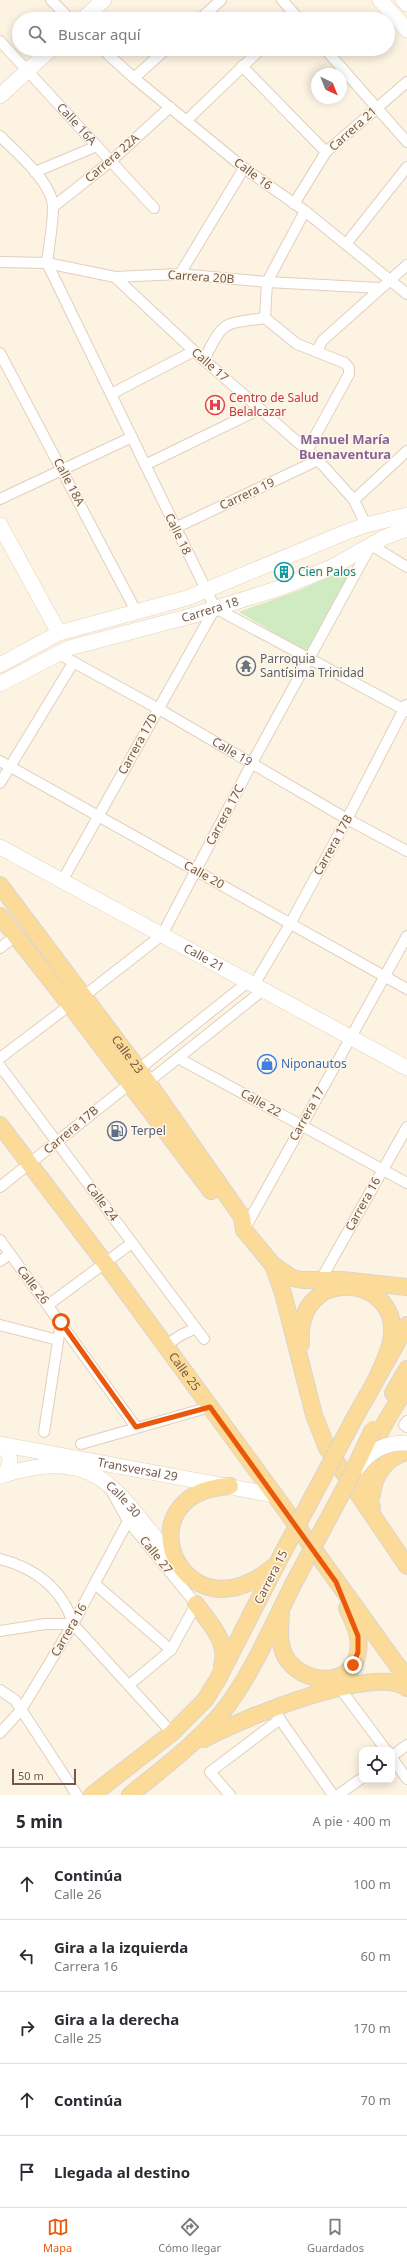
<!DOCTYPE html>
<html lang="es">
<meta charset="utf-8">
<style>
:root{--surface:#fff;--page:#f7f7f7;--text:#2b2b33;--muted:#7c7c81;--line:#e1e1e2;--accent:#ea580c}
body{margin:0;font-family:"Noto Sans",sans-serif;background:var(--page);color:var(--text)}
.controls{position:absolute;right:12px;bottom:12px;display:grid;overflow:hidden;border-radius:8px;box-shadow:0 2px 10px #0003}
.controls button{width:36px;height:36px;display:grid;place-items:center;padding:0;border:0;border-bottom:1px solid var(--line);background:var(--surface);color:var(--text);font:20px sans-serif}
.compass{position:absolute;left:311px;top:68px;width:36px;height:36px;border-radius:50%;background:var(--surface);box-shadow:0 2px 10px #0003;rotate:137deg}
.scale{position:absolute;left:12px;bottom:10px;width:64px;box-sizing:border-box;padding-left:4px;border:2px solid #755948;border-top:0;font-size:11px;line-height:14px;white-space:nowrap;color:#755948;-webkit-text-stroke:3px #fff7e9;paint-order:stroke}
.stop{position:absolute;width:12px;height:12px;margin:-9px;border:3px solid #ea580c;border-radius:50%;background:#fff}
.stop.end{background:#ea580c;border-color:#fff;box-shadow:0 1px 4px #0008}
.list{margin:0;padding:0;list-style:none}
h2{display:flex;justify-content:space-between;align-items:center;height:52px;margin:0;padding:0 16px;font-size:17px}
h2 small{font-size:13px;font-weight:400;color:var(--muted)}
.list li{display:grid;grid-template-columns:26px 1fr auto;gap:12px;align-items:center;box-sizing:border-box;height:72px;padding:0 16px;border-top:1px solid var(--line)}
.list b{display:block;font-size:15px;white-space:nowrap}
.list p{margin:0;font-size:13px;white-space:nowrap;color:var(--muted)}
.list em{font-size:13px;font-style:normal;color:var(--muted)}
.icon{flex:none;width:22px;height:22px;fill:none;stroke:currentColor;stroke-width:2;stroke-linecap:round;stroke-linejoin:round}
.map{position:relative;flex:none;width:407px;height:1795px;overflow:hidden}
.search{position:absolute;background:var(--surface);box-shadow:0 2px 10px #0003;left:12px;right:12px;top:12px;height:44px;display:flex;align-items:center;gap:10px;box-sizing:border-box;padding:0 14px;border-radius:22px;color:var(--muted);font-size:15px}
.sheet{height:412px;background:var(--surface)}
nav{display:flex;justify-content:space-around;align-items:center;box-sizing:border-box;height:56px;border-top:1px solid var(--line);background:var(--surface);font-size:11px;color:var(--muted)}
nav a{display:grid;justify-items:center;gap:2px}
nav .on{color:var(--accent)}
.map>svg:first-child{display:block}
.green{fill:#d0eac1}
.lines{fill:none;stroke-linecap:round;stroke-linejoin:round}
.street-casing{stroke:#e1cfbe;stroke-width:12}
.secondary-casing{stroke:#e6d1bc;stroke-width:16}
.primary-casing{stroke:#dbd4cf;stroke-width:18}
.street{stroke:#fff;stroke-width:10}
.secondary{stroke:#fff;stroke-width:15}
.primary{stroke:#fcdb99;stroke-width:16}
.secondary-bridge-casing{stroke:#e6d1bc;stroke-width:16;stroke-linecap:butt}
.primary-bridge-casing{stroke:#dbd4cf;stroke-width:18;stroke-linecap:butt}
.secondary-bridge{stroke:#fff;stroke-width:15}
.primary-bridge{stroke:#fcdb99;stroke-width:16}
.route{stroke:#ea580c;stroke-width:5}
.labels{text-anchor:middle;stroke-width:3;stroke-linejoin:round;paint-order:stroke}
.street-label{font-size:12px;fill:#755948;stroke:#fff7e9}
.health-label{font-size:12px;fill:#be3a42;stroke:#fff7e9;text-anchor:start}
.culture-label{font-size:12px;fill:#0d838f;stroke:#fff7e9;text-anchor:start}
.worship-label{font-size:12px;fill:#5b616d;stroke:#fff7e9;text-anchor:start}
.shop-label{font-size:12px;fill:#366cbe;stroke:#fff7e9;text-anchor:start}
.service-label{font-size:12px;fill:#4e5e75;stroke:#fff7e9;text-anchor:start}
.neighbourhood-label{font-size:13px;font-weight:bold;fill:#886498;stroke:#fff7e9}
</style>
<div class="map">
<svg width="407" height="1795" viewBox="0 0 407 1795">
<rect width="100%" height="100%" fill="#fdf3e2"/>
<!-- green -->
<path class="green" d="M348,568L354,571L310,654L239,612L300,590Z"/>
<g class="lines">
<!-- street casing -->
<g class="street-casing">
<g id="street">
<path d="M51,0L70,19"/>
<path d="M282,0L299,19"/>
<path d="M200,19L221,0"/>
<path id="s1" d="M0,41L154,208"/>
<path d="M102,49L134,78L244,168L305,211L407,294"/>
<path d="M325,49L407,142"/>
<path d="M242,66L326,152"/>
<path d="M134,78L166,49"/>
<path d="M187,120L261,49"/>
<path d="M0,136C17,153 52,182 53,207C53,225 49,245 47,263L215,608L407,711"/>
<path d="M35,172L97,146"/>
<path d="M294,204L326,152L407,82"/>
<path d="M53,207L111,161L170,107"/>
<path d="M346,244L407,167"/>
<path d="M0,262L47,263L115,277L180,274L267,282L380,288"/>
<path d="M180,274L244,168"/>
<path d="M115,277L194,351L318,460L354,500L366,525"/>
<path d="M265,318L297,344L345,363L349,368V374L307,451"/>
<path d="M265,318L267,282L305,211"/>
<path d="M317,351L322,341L407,265"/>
<path d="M0,353L137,613"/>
<path d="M204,360C224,320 222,324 265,318"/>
<path d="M111,394L194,351"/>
<path d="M145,465L260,409"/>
<path d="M0,499L132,437"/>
<path d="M354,500L407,451"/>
<path d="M175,528L318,460"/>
<path id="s2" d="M57,653L157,708L347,819L407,851"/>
<path d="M0,761L407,989"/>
<path d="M0,783L73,663"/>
<path d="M62,881L215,608"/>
<path d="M0,948L15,936"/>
<path d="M254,985L290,924L347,819L406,705"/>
<path d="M84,996L162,935L252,763L371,545L407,567"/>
<path d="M0,1058L70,1005"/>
<path d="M178,1058L407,1183"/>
<path d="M0,1066L204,1339"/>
<path d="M142,1074L153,1078L263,990"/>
<path d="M0,1187L142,1074L144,1065L248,982"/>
<path d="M244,1230L407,936"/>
<path d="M0,1240L136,1427"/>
<path d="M0,1261L10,1254"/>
<path d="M320,1281L407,1127"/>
<path d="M48,1305L132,1243"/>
<path d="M0,1325L58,1340"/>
<path d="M165,1346L181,1335L196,1328"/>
<path d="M407,1421L404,1425L407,1427"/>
<path d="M44,1432L61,1322"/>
<path d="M81,1444L210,1407"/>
<path d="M112,1492L128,1521L196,1604L171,1650L129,1685"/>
<path d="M0,1559C34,1567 63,1589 73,1624L172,1733"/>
<path d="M95,1584L171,1650"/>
<path d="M0,1631L45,1624H73"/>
<path d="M339,1687L386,1750"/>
<path d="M0,1690L15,1700L77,1795"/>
<path d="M277,1715L333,1795"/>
<path d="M0,1733L21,1710L73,1624L128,1521"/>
<path d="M392,1756L407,1745"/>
<path d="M392,1758L407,1779"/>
<path d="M230,1795L210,1772L280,1719"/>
<path d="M338,1795L362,1778"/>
</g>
</g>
<!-- secondary casing -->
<g class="secondary-casing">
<g id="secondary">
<path d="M380,0L407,30"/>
<path d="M403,0L407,4"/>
<path d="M83,19L104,0"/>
<path d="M0,96L51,49"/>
<path d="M0,525L59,633"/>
<path d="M0,665L59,633L187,598L344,533L366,525L407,515"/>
<path id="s3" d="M0,684L69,648L191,616L283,587L332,567L385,537L407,529"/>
<path id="s4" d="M0,847L407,1068"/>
<path id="s5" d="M0,1444L274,1495"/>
<path d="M0,1444C11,1454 13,1462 5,1474"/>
<path id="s6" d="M0,1476C108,1441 118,1501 180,1566"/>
</g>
</g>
<!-- primary casing -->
<g class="primary-casing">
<g id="primary">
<path id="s7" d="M0,885L142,1074L242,1217L244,1230L273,1265L283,1293L314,1415L327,1448L407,1566"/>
<path d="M0,916L70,1005L211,1191"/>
<path id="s8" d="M0,1125L105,1263L287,1512L407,1679"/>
<path d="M273,1265L292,1278L303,1280H342L407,1287"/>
<path d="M301,1344C295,1265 397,1274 392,1334C391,1349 383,1364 377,1378"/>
<path d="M393,1393L407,1369"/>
<path d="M354,1419L407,1325"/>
<path d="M230,1486C118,1493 182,1644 273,1567"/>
<path d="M372,1495C374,1475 386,1457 407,1452"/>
<path d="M372,1507C369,1498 366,1489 366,1479C366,1447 392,1413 407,1386"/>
<path d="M196,1604C209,1623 229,1641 222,1666"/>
<path d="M281,1614C280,1628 278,1642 285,1656C300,1684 352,1690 358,1652C361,1636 353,1621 347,1608"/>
<path d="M204,1739C239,1720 374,1663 407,1688"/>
<path d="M92,1795L172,1733L205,1700L218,1679L281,1556"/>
<path d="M130,1795C163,1768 197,1743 224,1710C253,1673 275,1619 297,1577"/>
</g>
</g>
<!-- street -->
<use href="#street" class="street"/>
<!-- secondary -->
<use href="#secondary" class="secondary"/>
<!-- primary -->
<use href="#primary" class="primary"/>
<!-- secondary-bridge casing -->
<g class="secondary-bridge-casing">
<path id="secondary-bridge" d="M357,1468C369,1451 387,1442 407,1443"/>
</g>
<!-- primary-bridge casing -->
<g class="primary-bridge-casing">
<g id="primary-bridge">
<path d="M281,1556L354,1419"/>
<path d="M297,1577L348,1482L373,1429"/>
</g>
</g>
<!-- secondary-bridge -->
<use href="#secondary-bridge" class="secondary-bridge"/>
<!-- primary-bridge -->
<use href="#primary-bridge" class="primary-bridge"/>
</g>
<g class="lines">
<!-- route -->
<path class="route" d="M61,1322L136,1427L210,1407L336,1582L358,1636V1652L353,1665"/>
</g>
<!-- icons -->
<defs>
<g id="hospital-ring" transform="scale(1)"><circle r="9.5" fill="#fff7e9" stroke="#e0444e" stroke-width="1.5"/><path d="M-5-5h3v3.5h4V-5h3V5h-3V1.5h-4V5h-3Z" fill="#e0444e"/></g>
<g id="building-ring" transform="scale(1)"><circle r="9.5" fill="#fff7e9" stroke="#0f9aa8" stroke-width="1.5"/><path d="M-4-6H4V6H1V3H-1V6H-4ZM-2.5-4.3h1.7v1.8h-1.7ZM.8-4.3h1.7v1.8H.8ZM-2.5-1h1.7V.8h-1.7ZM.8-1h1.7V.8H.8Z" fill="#0f9aa8"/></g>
<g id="temple-ring" transform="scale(1)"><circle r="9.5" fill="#fff7e9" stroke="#6b7280" stroke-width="1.5"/><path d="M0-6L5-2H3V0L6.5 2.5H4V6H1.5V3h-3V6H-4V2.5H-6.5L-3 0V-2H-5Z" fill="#6b7280"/></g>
<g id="shop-ring" transform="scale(1)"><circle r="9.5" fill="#fff7e9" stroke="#3f7fe0" stroke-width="1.5"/><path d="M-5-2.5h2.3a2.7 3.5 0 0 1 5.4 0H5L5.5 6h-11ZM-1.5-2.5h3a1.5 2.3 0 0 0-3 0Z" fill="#3f7fe0"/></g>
<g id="fuel-ring" transform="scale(1)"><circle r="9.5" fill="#fff7e9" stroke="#5c6f8a" stroke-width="1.5"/><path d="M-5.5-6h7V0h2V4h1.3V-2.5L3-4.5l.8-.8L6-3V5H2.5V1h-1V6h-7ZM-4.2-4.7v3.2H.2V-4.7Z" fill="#5c6f8a"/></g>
</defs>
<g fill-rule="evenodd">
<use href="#hospital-ring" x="215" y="405"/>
<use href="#building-ring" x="284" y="572"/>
<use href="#temple-ring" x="246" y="666"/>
<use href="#shop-ring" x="267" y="1064"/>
<use href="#fuel-ring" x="117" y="1131"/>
</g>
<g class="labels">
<!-- street labels -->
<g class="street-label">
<text dy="4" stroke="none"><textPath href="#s1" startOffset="113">Calle 16A</textPath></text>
<text transform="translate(353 129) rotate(-42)" y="4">Carrera 21</text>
<text transform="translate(112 158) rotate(-41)" y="4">Carrera 22A</text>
<text transform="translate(253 174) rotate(37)" y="4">Calle 16</text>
<text transform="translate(201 277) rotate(4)" y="4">Carrera 20B</text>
<text transform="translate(210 365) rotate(41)" y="4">Calle 17</text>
<text transform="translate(69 482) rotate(62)" y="4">Calle 18A</text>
<text transform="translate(247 494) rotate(-25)" y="4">Carrera 19</text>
<text transform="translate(178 534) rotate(64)" y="4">Calle 18</text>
<text dy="4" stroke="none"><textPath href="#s3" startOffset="224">Carrera 18</textPath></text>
<text transform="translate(138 744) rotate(-61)" y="4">Carrera 17D</text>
<text dy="4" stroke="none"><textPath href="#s2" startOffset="201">Calle 19</textPath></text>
<text transform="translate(225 815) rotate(-62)" y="4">Carrera 17C</text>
<text transform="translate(333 845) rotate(-61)" y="4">Carrera 17B</text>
<text transform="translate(204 875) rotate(29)" y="4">Calle 20</text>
<text dy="4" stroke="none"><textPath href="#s4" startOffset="232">Calle 21</textPath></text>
<text dy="4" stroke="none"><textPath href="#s7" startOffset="212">Calle 23</textPath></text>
<text transform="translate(261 1103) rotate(29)" y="4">Calle 22</text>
<text transform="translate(307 1114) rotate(-61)" y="4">Carrera 17</text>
<text transform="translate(71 1130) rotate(-40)" y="4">Carrera 17B</text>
<text transform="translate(102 1202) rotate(53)" y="4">Calle 24</text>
<text transform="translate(363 1204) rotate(-61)" y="4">Carrera 16</text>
<text transform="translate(33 1285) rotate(53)" y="4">Calle 26</text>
<text dy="4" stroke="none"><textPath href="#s8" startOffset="308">Calle 25</textPath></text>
<text dy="4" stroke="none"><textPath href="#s5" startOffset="140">Transversal 29</textPath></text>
<text dy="4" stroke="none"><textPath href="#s6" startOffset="135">Calle 30</textPath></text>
<text transform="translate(156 1555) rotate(51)" y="4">Calle 27</text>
<text transform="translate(271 1577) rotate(-63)" y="4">Carrera 15</text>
<text transform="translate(69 1630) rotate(-60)" y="4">Carrera 16</text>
</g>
<!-- health labels -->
<g class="health-label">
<text x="229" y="402">Centro de Salud<tspan x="229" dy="14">Belalcazar</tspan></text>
</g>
<!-- culture labels -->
<g class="culture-label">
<text x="298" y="576">Cien Palos</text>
</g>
<!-- worship labels -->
<g class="worship-label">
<text x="260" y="663">Parroquia<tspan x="260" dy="14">Santísima Trinidad</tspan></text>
</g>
<!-- shop labels -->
<g class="shop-label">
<text x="281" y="1068">Niponautos</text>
</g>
<!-- service labels -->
<g class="service-label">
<text x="131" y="1135">Terpel</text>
</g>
<!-- neighbourhood labels -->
<g class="neighbourhood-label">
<text x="345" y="444">Manuel María<tspan x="345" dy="15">Buenaventura</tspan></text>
</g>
</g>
</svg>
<div class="controls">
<button><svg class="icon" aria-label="locate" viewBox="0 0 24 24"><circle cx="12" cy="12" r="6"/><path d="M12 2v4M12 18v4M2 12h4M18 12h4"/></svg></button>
</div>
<svg class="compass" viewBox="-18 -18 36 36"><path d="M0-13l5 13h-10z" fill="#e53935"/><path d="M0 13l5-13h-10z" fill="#7c7c81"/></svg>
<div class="scale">50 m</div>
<div class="stop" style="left:61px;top:1322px"></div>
<div class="stop end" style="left:353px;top:1665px"></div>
<div class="search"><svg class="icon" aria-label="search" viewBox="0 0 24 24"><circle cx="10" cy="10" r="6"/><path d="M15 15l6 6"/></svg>Buscar aquí</div>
</div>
<section class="sheet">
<h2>5 min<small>A pie · 400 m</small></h2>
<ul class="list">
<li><svg class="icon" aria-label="ahead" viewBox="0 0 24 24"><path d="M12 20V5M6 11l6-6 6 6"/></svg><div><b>Continúa</b><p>Calle 26</p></div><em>100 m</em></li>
<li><svg class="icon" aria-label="left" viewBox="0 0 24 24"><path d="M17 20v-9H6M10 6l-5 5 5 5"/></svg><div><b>Gira a la izquierda</b><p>Carrera 16</p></div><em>60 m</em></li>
<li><svg class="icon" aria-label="right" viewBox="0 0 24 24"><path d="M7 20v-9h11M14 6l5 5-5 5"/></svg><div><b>Gira a la derecha</b><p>Calle 25</p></div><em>170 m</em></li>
<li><svg class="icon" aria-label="ahead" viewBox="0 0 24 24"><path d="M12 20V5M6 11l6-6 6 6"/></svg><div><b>Continúa</b></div><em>70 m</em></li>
<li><svg class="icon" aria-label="arrive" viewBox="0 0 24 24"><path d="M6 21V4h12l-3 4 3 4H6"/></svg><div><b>Llegada al destino</b></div></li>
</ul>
</section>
<nav>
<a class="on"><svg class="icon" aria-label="map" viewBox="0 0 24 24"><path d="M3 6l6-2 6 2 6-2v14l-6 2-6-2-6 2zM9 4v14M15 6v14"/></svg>Mapa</a>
<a><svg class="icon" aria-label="directions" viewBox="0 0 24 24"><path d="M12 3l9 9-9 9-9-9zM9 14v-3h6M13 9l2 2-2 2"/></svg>Cómo llegar</a>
<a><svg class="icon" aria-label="saved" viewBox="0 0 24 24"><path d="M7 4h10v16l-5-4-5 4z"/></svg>Guardados</a>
</nav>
